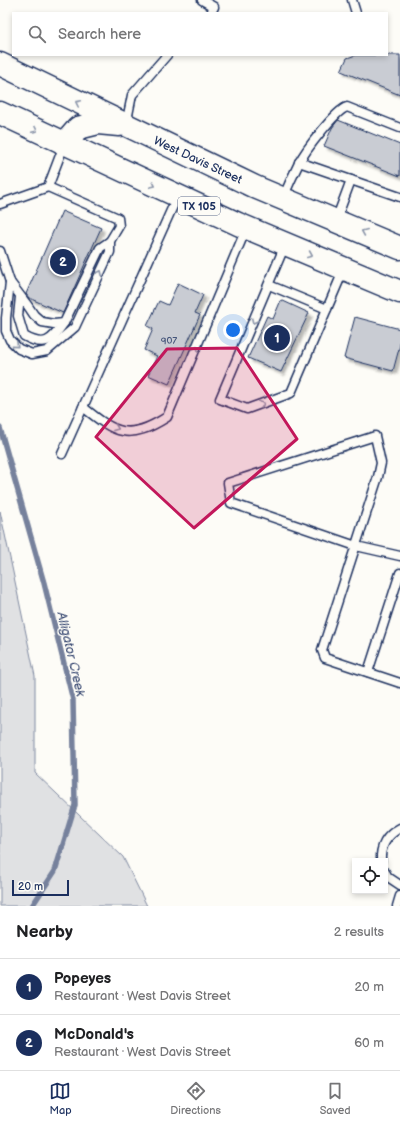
<!DOCTYPE html>
<meta charset="utf-8">
<style>
:root{--surface:#fff;--page:#f6f6f6;--text:#202124;--muted:#757577;--line:#e0e0e0;--accent:#1b2f5e}
body{margin:0;font-family:"Balsamiq Sans",sans-serif;background:var(--page);color:var(--text)}
.controls{position:absolute;right:12px;bottom:12px;display:grid;overflow:hidden;border-radius:0px;box-shadow:0 2px 6px #0003}
.controls button{width:36px;height:36px;display:grid;place-items:center;padding:0;border:0;border-bottom:1px solid var(--line);background:var(--surface);color:var(--text);font:20px sans-serif}
.scale{position:absolute;left:12px;bottom:10px;width:57px;box-sizing:border-box;padding-left:4px;border:2px solid #1b2f5e;border-top:0;font-size:11px;line-height:14px;white-space:nowrap;color:#1b2f5e;-webkit-text-stroke:3px #fdfcf7;paint-order:stroke}
.you{position:absolute;left:233px;top:330px;width:14px;height:14px;margin:-10px;border:3px solid #fff;border-radius:50%;background:#1a73e8;box-shadow:0 0 0 6px #1a73e833}
.badge{display:grid;place-items:center;width:26px;height:26px;border-radius:50%;background:var(--accent);color:#fff;font-size:13px;font-weight:700}
.pin{position:absolute;translate:-50% -50%;border:2px solid #fff;box-shadow:0 1px 4px #0006}
.list{margin:0;padding:0;list-style:none}
h2{display:flex;justify-content:space-between;align-items:center;height:52px;margin:0;padding:0 16px;font-size:17px}
h2 small{font-size:13px;font-weight:400;color:var(--muted)}
.list li{display:grid;grid-template-columns:26px 1fr auto;gap:12px;align-items:center;box-sizing:border-box;height:56px;padding:0 16px;border-top:1px solid var(--line)}
.list b{display:block;font-size:15px;white-space:nowrap}
.list p{margin:0;font-size:13px;white-space:nowrap;color:var(--muted)}
.list em{font-size:13px;font-style:normal;color:var(--muted)}
.icon{flex:none;width:22px;height:22px;fill:none;stroke:currentColor;stroke-width:2;stroke-linecap:round;stroke-linejoin:round}
.map{position:relative;flex:none;width:400px;height:906px;overflow:hidden}
.search{position:absolute;background:var(--surface);box-shadow:0 2px 6px #0003;left:12px;right:12px;top:12px;height:44px;display:flex;align-items:center;gap:10px;box-sizing:border-box;padding:0 14px;border-radius:0px;color:var(--muted);font-size:15px}
.sheet{height:164px;background:var(--surface)}
nav{display:flex;justify-content:space-around;align-items:center;box-sizing:border-box;height:56px;border-top:1px solid var(--line);background:var(--surface);font-size:11px;color:var(--muted)}
nav a{display:grid;justify-items:center;gap:2px}
nav .on{color:var(--accent)}
.map>svg:first-child{display:block}
.green{fill:#e0e1e3;stroke:#7e88a0}
.lines{fill:none;stroke-linecap:round;stroke-linejoin:round}
.stream{stroke:#76819c;stroke-width:5.5}
.building{fill:#c9ccd3;stroke:#1b2f5e;filter:url(#shadow)}
.lane-casing{stroke:#1b2f5e;stroke-width:11}
.primary-casing{stroke:#1b2f5e;stroke-width:25}
.lane{stroke:#fdfcf7;stroke-width:8}
.primary{stroke:#fdfcf7;stroke-width:22}
.oneway{stroke:#8c96aa}
.marked{fill:#c2185b;fill-opacity:0.2;stroke:#c2185b;stroke-width:3;stroke-linejoin:round}
.labels{text-anchor:middle;stroke-width:3;stroke-linejoin:round;paint-order:stroke}
.number-label{font-size:10px;fill:#46567b}
.shield{fill:#fdfcf7;stroke:#5f6c8c;stroke-width:1}
.shield-label{font-size:11px;font-weight:bold;fill:#1b2f5e}
.street-label{font-size:12px;fill:#1b2f5e;stroke:#fdfcf7}
.water-label{font-size:13px;font-style:italic;fill:#49587d;stroke:#fdfcf7}
</style>
<div class="map">
<svg width="400" height="906" viewBox="0 0 400 906">
<defs>
<filter id="shadow"><feDropShadow dx="3.5" dy="3.5" stdDeviation="1" flood-color="#0004"/></filter>
</defs>
<rect width="100%" height="100%" fill="#fdfcf7"/>
<filter id="ink" filterUnits="userSpaceOnUse"><feTurbulence type="fractalNoise" baseFrequency=".025" numOctaves="2"/><feDisplacementMap in="SourceGraphic" scale="8" xChannelSelector="R" yChannelSelector="G"/><feConvolveMatrix kernelMatrix="1 2 1 2 8 2 1 2 1" color-interpolation-filters="sRGB"/></filter>
<g filter="url(#ink)">
<!-- green -->
<path class="green" d="M0,511L35,676V773L123,857L147,906H0Z"/>
<g class="lines">
<!-- stream -->
<path class="stream" d="M0,428L44,583L73,700L75,805L55,871L32,906"/>
</g>
<!-- building -->
<g class="building">
<path d="M356,55H400V95L341,71L347,58Z"/>
<path d="M338,120L400,145V176L324,146L332,128Z"/>
<path d="M62,211L101,228L63,313L29,298L26,294Z"/>
<path d="M178,283L203,295L195,313L200,315L169,384L148,375L157,356L144,350L153,329L147,326L159,301L168,305Z"/>
<path d="M281,300L309,313L281,372L248,358L267,316L273,319Z"/>
<path d="M355,317L400,329V345L393,371L344,358Z"/>
</g>
<g class="lines">
<!-- lane casing -->
<g class="lane-casing">
<g id="lane">
<path d="M202,0L214,7L211,13"/>
<path d="M352,0L356,13"/>
<path d="M126,125L132,95L167,55"/>
<path d="M299,162L400,197"/>
<path d="M283,198C288,186 293,175 299,163C305,151 335,111 347,107L400,128"/>
<path d="M0,204L48,187L64,145"/>
<path d="M336,220L351,180"/>
<path d="M285,245L220,399L247,409L291,393L344,269"/>
<path d="M0,251L10,282L28,306L34,315L42,322L54,324L64,323L100,248L110,241"/>
<path d="M10,282L6,318V331L10,340L19,349L32,354L47,351L75,327L110,252V241L119,226L118,218L48,187"/>
<path d="M269,285L327,309"/>
<path d="M20,297L18,316L24,336C45,348 51,341 64,323"/>
<path d="M83,407C116,434 129,441 167,417L246,229"/>
<path d="M62,454L177,197"/>
<path d="M400,556L356,546L231,503L228,483L375,436L381,463L378,477L322,650L325,658L400,683"/>
<path d="M368,672L400,573"/>
<path d="M381,861C380,846 387,835 400,828"/>
<path d="M385,872L388,877L400,885"/>
<path d="M397,906L400,896"/>
</g>
</g>
<!-- primary casing -->
<g class="primary-casing">
<g id="primary">
<path d="M0,64L255,187L400,248"/>
<path d="M0,113L238,224L400,292"/>
<path d="M64,144L78,128L98,123L119,125"/>
</g>
</g>
<!-- lane -->
<use href="#lane" class="lane"/>
<!-- primary -->
<use href="#primary" class="primary"/>
</g>
<!-- one-way arrows -->
<defs><path id="oneway-chevron" d="M-2-3.5L2.5 0L-2 3.5" fill="none" stroke-width="1.6" stroke-linecap="round" stroke-linejoin="round"/></defs>
<g class="oneway">
<use href="#oneway-chevron" transform="translate(78 103) rotate(-154)"/>
<use href="#oneway-chevron" transform="translate(35 130) rotate(26)"/>
<use href="#oneway-chevron" transform="translate(153 185) rotate(25)"/>
<use href="#oneway-chevron" transform="translate(364 232) rotate(-157)"/>
<use href="#oneway-chevron" transform="translate(310 255) rotate(23)"/>
<use href="#oneway-chevron" transform="translate(100 273) rotate(-65)"/>
<use href="#oneway-chevron" transform="translate(254 321) rotate(114)"/>
<use href="#oneway-chevron" transform="translate(16 345) rotate(41)"/>
<use href="#oneway-chevron" transform="translate(196 349) rotate(-67)"/>
<use href="#oneway-chevron" transform="translate(262 404) rotate(-20)"/>
<use href="#oneway-chevron" transform="translate(116 428) rotate(21)"/>
</g>
</g>
<!-- marked area -->
<path class="marked" d="M237,348L297,439L194,528L96,437L167,349Z"/>
<g class="labels">
<!-- number labels -->
<g class="number-label">
<text x="169" y="344">907</text>
</g>
<!-- shield labels -->
<rect class="shield" x="178" y="197" width="42" height="18" rx="3"/>
<g class="shield-label">
<text x="199" y="210">TX 105</text>
</g>
<!-- street labels -->
<g class="street-label">
<text transform="translate(198 160) rotate(25)" y="4">West Davis Street</text>
</g>
<!-- water labels -->
<g class="water-label">
<text transform="translate(72 654) rotate(77)" y="5">Alligator Creek</text>
</g>
</g>
</svg>
<div class="controls">
<button><svg class="icon" aria-label="locate" viewBox="0 0 24 24"><circle cx="12" cy="12" r="6"/><path d="M12 2v4M12 18v4M2 12h4M18 12h4"/></svg></button>
</div>
<div class="scale">20 m</div>
<div class="you"></div>
<div class="pin badge" style="left:277px;top:338px">1</div>
<div class="pin badge" style="left:63px;top:262px">2</div>
<div class="search"><svg class="icon" aria-label="search" viewBox="0 0 24 24"><circle cx="10" cy="10" r="6"/><path d="M15 15l6 6"/></svg>Search here</div>
</div>
<section class="sheet">
<h2>Nearby<small>2 results</small></h2>
<ul class="list">
<li><span class="badge">1</span><div><b>Popeyes</b><p>Restaurant · West Davis Street</p></div><em>20 m</em></li>
<li><span class="badge">2</span><div><b>McDonald's</b><p>Restaurant · West Davis Street</p></div><em>60 m</em></li>
</ul>
</section>
<nav>
<a class="on"><svg class="icon" aria-label="map" viewBox="0 0 24 24"><path d="M3 6l6-2 6 2 6-2v14l-6 2-6-2-6 2zM9 4v14M15 6v14"/></svg>Map</a>
<a><svg class="icon" aria-label="directions" viewBox="0 0 24 24"><path d="M12 3l9 9-9 9-9-9zM9 14v-3h6M13 9l2 2-2 2"/></svg>Directions</a>
<a><svg class="icon" aria-label="saved" viewBox="0 0 24 24"><path d="M7 4h10v16l-5-4-5 4z"/></svg>Saved</a>
</nav>
